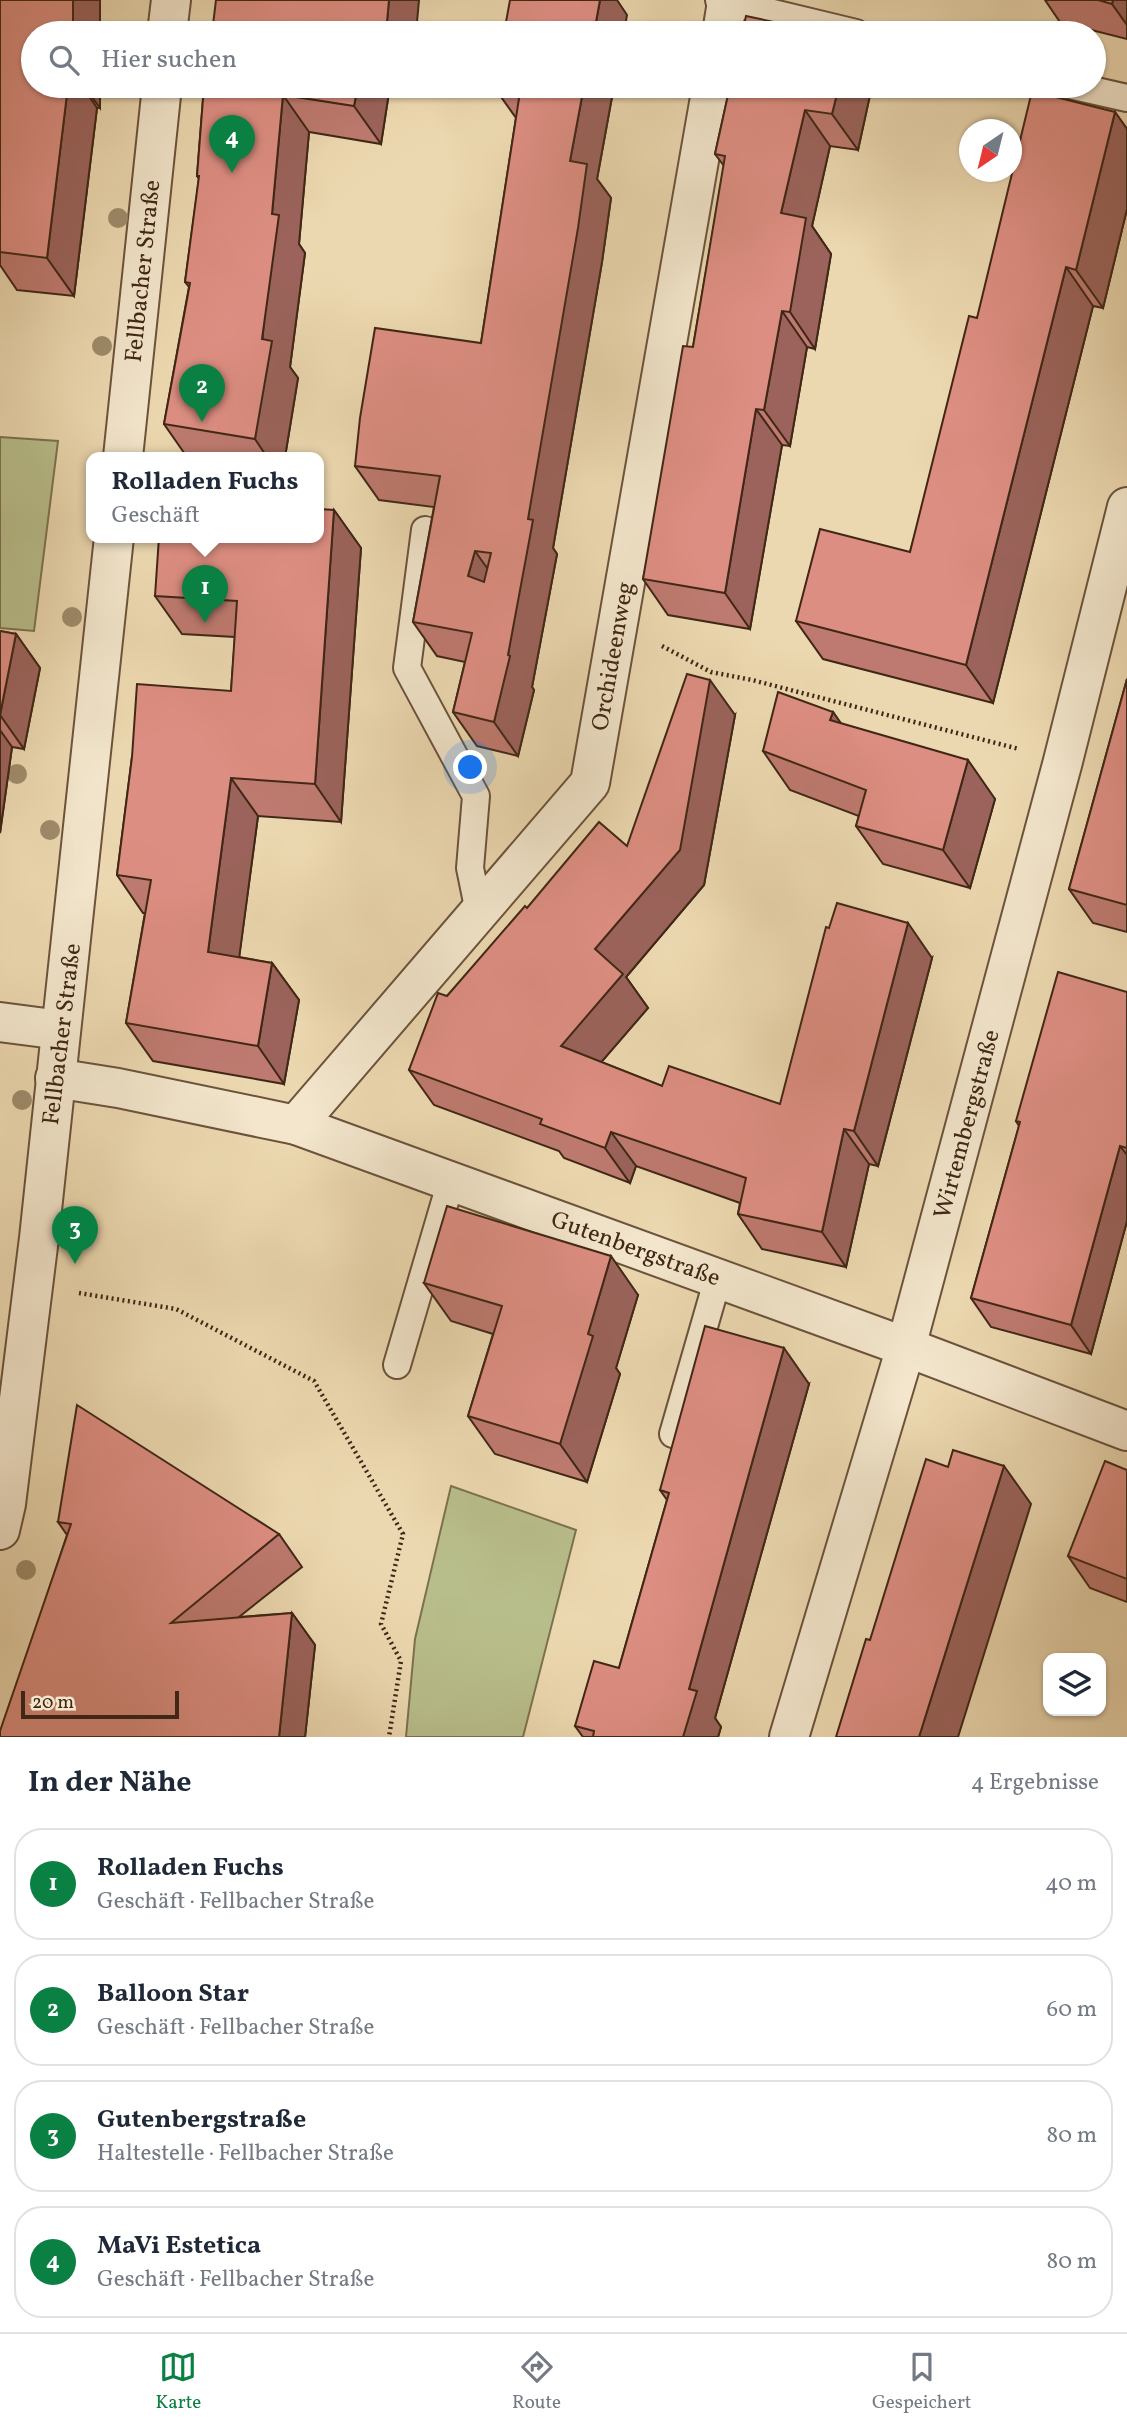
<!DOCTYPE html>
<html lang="de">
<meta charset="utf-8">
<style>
:root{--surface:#fff;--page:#f6f6f7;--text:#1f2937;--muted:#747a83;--line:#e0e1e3;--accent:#0b8043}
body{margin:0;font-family:Vollkorn,serif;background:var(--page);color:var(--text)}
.controls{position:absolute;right:21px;bottom:21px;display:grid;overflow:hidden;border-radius:14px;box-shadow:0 2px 5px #0004}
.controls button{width:63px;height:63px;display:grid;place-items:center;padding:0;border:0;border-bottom:2px solid var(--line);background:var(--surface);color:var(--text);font:35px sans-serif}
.compass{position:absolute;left:959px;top:119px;width:63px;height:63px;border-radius:50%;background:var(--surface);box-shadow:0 2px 5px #0004;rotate:215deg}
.scale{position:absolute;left:21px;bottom:18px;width:158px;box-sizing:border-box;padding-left:7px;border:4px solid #402716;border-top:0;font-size:19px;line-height:24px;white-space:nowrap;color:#402716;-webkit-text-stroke:5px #f3e6cc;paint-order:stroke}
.you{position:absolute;left:471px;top:768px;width:24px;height:24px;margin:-18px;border:5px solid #fff;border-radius:50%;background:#1a73e8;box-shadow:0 0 0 10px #1a73e833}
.badge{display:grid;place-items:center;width:46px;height:46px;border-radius:50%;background:var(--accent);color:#fff;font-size:23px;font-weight:700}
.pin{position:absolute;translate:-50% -58px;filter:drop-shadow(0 2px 4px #0008)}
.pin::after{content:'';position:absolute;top:37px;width:24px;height:21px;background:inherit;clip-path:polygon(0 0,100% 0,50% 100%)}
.popup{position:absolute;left:86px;top:452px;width:238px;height:91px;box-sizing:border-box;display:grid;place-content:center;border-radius:14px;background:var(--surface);filter:drop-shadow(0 2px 5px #0005);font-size:23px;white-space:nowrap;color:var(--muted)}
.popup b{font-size:26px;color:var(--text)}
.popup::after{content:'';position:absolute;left:50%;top:100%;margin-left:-14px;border:14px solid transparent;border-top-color:var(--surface)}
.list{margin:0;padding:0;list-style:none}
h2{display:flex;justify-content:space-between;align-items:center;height:91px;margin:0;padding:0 28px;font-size:30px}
h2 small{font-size:23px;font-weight:400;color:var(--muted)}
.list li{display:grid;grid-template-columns:46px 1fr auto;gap:21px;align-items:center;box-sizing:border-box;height:112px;margin:0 14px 14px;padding:0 14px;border:2px solid var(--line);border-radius:28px}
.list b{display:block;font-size:26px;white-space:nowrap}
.list p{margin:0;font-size:23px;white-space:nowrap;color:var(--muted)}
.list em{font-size:23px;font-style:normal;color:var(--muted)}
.icon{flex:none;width:38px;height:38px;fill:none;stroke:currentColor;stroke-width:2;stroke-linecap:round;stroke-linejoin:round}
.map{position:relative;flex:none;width:1127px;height:1737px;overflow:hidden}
.search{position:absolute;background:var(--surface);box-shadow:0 2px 5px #0004;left:21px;right:21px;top:21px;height:77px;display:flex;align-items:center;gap:18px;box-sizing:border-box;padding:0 24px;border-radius:38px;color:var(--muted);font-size:26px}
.sheet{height:595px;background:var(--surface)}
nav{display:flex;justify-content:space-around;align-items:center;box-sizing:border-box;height:98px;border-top:2px solid var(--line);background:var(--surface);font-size:19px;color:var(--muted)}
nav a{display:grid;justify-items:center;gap:4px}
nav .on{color:var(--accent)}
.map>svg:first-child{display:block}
.green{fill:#b8be8b;stroke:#7c7250;stroke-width:2}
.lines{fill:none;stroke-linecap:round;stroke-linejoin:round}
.service-casing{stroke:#6b533c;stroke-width:30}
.minor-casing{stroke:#6b533c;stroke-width:42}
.tertiary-casing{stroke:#6b533c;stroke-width:42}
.path{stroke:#402716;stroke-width:4.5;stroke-dasharray:2 3.5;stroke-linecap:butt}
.service{stroke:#f3e6cc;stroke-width:26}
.minor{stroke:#f3e6cc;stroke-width:38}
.tertiary{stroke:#f3e6cc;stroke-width:38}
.tree{fill:#9e8c6b}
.wall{fill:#be7a70;stroke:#402716;stroke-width:2}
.shaded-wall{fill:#9b635b;stroke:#402716;stroke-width:2}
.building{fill:#dd8e82;stroke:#402716;stroke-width:2;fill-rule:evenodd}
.labels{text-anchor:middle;stroke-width:5;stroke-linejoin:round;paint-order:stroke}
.street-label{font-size:24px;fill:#402716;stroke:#f3e6cc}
</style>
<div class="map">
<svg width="1127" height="1737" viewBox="0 0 1127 1737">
<rect width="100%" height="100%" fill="#ecd8b0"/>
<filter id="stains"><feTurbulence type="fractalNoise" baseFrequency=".00286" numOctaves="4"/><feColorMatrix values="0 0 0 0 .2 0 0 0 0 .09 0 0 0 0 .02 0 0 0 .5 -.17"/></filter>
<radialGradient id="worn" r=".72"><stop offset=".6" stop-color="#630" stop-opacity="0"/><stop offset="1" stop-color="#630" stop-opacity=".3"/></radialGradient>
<!-- green -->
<g class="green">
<path d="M0,437L58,441L34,631L0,628Z"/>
<path d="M451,1486L576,1530L523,1737H406L415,1639Z"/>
</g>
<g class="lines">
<!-- service casing -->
<g class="service-casing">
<g id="service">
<path d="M719,0L856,33"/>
<path d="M1074,86L1127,98"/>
<path d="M425,530L407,668L476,796L470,868L479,912"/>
<path d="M397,1365L451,1181"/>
<path d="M673,1434L718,1278"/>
</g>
</g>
<!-- minor casing -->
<g class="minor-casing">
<g id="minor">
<path d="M722,33L727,2"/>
<path d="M0,1022L61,1030"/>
<path d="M55,1078L118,1088L296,1125L906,1347L1127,1431"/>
<path d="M296,1125L590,783L712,86"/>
<path d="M789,1737L906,1347L1063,761L1127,507"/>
</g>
</g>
<!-- tertiary casing -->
<g class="tertiary-casing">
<g id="tertiary">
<path d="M167,33L171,0"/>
<path d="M123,457L162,86"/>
<path d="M0,1530L6,1504L39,1238L114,537"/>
</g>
</g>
<!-- path -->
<g class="path">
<path d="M662,646L711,672L752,680L1019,749"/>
<path d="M79,1293L176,1309L314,1381L403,1534L381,1624L401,1661L389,1737"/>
</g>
<!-- service -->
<use href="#service" class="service"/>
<!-- minor -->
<use href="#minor" class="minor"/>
<!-- tertiary -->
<use href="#tertiary" class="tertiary"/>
</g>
<!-- trees -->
<g class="tree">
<circle cx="118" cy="218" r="10"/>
<circle cx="102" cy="346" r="10"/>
<circle cx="72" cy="617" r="10"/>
<circle cx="17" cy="774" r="10"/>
<circle cx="50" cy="830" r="10"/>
<circle cx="22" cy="1100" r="10"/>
<circle cx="26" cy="1570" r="10"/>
</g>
<!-- wall -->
<g class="wall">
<path d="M0,0H100V33L33,86H100V108H97L74,296L17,290L0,265Z"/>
<path d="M1045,0H1127V39L1060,22Z"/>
<path d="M204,86H390L381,144L309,132L299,244L305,253L290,367L298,378L285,457H187L164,424L189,287L185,282L199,179L197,176Z"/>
<path d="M614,86L597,179L611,198L602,262L553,548L557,554L532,687L534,690L518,756L477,746L453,712L465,662L437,656L413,622L434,507L379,500L355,466L481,343L516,118L494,87Z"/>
<path d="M730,86H872L858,150L830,146L812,226L831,254L815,349L807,347L790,446L782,445L750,629L668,615L643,579L693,347L724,166L715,154Z"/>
<path d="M1115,112L1127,129V209L1103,308L1093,306L993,703L823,659L796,621L910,552L977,318Z"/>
<path d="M334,510L361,548L341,822L258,816L239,957L272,963L299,1000L284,1084L153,1061L126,1023L145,913H143L117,875L132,757L231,691L235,637L182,634L155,596Z"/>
<path d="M0,631L16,634L40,668L24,749L12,747L0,833Z"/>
<path d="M1127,679V932L1093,923L1069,889Z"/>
<path d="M833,712L841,724L995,799L970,888L883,864L856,826L859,816L790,790L763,751Z"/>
<path d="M735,715L704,885L626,977L648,1008L601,1062L662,1086L780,1104L932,958L878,1166L869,1164L846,1267L762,1249L738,1214L740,1203L636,1166L630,1183L564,1158L559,1151L434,1105L409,1070L447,996L527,908L627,846Z"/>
<path d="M1127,992V1221L1091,1354L991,1327L971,1298L1019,1126L1016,1121Z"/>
<path d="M424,1283L638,1295L616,1368L620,1374L587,1482L495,1454L468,1416L493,1334L451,1321Z"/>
<path d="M809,1384L715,1718L721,1727L718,1737H583L575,1726L619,1668L667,1500L660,1490Z"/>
<path d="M1127,1470V1602L1090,1588L1068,1556Z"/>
<path d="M58,1522L279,1534L302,1567L239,1617L292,1613L315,1645L305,1737H0L67,1535Z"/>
</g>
<!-- shaded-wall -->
<g class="shaded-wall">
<rect x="73" y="0" width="27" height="33"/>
<path d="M389,0H419L416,33H386Z"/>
<path d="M600,0H617L627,15L624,33H594Z"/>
<path d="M1113,0H1127V25L1112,4Z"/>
<path d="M68,86H82L97,108L74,296L47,258Z"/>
<path d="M84,86H100V108Z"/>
<path d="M358,86H390L381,144L354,106Z"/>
<path d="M584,86H614L597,179L611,198L602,262L553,548L557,554L532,687L534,690L518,756L494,722L508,655L528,519L570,161Z"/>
<path d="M839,86H872L858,150L832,114Z"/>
<path d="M283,95L309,132L299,244L305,253L290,367L298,378L285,457H267L255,439L272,214Z"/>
<path d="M805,110L830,146L812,226L831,254L815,349L790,312L781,213Z"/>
<path d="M1115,112L1127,129V209L1103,308L1076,270Z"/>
<path d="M1066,267L1093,306L993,703L966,665Z"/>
<path d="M782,311L807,347L790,446L764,410Z"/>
<path d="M756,409L782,445L750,629L725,593Z"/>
<path d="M334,510L361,548L341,822L315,784Z"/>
<path d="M475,551L499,585L492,610L468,576Z"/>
<path d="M16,634L40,668L24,749L0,715Z"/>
<path d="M710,680L735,715L704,885L626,977L648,1008L585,1081L561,1046L595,949Z"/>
<path d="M833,712L860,750L830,720Z"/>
<path d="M0,730L12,747L0,833Z"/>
<path d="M968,760L995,799L970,888L943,850Z"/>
<path d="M231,778L258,816L235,989L208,952Z"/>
<path d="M908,923L932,958L878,1166L854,1131Z"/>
<path d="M272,963L299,1000L284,1084L258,1046Z"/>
<path d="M844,1129L869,1164L846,1267L822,1232Z"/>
<path d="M611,1132L636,1166L630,1183L605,1148Z"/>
<path d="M1120,1146L1127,1155V1221L1091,1354L1071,1325Z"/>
<path d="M611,1256L638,1295L616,1368L620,1374L587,1482L560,1444L588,1334Z"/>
<path d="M784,1348L809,1384L715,1718L721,1727L718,1737H683L689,1689Z"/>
<path d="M1004,1466L1031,1504L958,1737H919Z"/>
<path d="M292,1613L315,1645L305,1737H279Z"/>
</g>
<!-- building -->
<g class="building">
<path d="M0,0H73V33H33V86H68L47,258L0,252Z"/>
<path d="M216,0H389L386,33H212Z"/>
<path d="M510,0H600L594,33H504Z"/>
<path d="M1098,0H1113L1112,4Z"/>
<path d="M746,16L826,33H742Z"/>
<path d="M204,86H358L354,106L283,95L272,214L279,215L262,339L272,341L255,439L164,424L190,283L185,282L199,176H197Z"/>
<path d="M495,86H584L570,161L587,164L578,228L528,519L533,520L508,655L510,656L494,722L453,712L472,633L413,622L440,476L355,466L360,418L375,328L481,343L520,92L494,87ZM475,551L491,553L484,582L468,576Z"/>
<path d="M730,86H839L832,114L805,110L781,213L806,218L790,312L782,311L764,410L756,409L725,593L643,579L683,346L693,347L725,156L715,154Z"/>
<path d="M1032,91L1115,112L1076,270L1066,267L966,665L796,621L820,529L910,552L969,316L977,318Z"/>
<path d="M319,509L334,510L315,784L231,778L208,952L272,963L258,1046L126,1023L151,880L117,875L132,757L137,684L231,691L237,601L155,596L159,537H319Z"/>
<path d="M0,631L16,634L0,715Z"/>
<path d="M687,674L710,680L680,850L595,949L623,974L561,1046L662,1086L669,1066L780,1104L826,927L829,928L837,903L908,923L854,1131L844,1129L822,1232L738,1214L746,1178L611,1132L605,1148L540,1124L542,1119L409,1070L438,993L447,996L525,906L527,908L599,822L627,846Z"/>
<path d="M1127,679V905L1069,889Z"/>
<path d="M778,692L833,712L830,720L968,760L943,850L856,826L866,790L763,751Z"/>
<path d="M1058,972L1127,992V1148L1120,1146L1071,1325L971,1298L1020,1122L1016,1121Z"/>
<path d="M447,1206L611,1256L588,1334L593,1336L560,1444L468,1416L502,1306L424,1283Z"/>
<path d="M705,1326L784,1348L689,1689L697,1691L683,1737H593L594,1731L575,1726L594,1661L619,1668L669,1493L660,1490Z"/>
<path d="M77,1405L279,1534L171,1623L292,1613L279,1737H0V1731L71,1524L58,1522Z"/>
<path d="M953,1450L1004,1466L919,1737H836L866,1639L870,1640L926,1459L948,1467Z"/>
<path d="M1105,1461L1127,1470V1579L1068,1556Z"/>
</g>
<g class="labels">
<!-- street labels -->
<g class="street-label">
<text transform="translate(142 271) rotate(-84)" y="8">Fellbacher Straße</text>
<text transform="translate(612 656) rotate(-80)" y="8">Orchideenweg</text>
<text transform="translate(61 1034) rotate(-83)" y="8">Fellbacher Straße</text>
<text transform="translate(966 1124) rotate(-75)" y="8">Wirtembergstraße</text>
<text transform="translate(636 1248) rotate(20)" y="8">Gutenbergstraße</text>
</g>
</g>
<rect width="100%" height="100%" filter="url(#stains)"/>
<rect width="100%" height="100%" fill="url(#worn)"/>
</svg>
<div class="controls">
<button><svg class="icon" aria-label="layers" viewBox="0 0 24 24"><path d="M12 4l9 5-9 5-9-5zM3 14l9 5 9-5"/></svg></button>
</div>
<svg class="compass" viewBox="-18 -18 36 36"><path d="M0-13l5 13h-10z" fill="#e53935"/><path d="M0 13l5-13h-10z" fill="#747a83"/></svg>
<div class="scale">20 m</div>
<div class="you"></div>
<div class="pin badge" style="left:205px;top:623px">1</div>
<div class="popup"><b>Rolladen Fuchs</b>Geschäft</div>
<div class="pin badge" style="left:202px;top:422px">2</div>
<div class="pin badge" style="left:75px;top:1264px">3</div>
<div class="pin badge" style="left:232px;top:173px">4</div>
<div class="search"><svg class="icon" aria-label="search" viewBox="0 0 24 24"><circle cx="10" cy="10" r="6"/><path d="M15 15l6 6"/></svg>Hier suchen</div>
</div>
<section class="sheet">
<h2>In der Nähe<small>4 Ergebnisse</small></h2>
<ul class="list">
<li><span class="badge">1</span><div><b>Rolladen Fuchs</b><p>Geschäft · Fellbacher Straße</p></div><em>40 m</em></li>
<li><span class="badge">2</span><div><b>Balloon Star</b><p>Geschäft · Fellbacher Straße</p></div><em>60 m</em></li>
<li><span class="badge">3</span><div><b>Gutenbergstraße</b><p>Haltestelle · Fellbacher Straße</p></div><em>80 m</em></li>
<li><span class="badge">4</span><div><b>MaVi Estetica</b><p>Geschäft · Fellbacher Straße</p></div><em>80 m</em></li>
</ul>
</section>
<nav>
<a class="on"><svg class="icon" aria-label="map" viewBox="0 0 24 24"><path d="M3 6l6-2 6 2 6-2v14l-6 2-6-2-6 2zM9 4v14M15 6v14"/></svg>Karte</a>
<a><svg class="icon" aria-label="directions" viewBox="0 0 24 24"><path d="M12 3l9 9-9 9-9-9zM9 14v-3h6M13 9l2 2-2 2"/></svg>Route</a>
<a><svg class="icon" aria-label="saved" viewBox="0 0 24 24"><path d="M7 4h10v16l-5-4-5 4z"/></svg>Gespeichert</a>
</nav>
